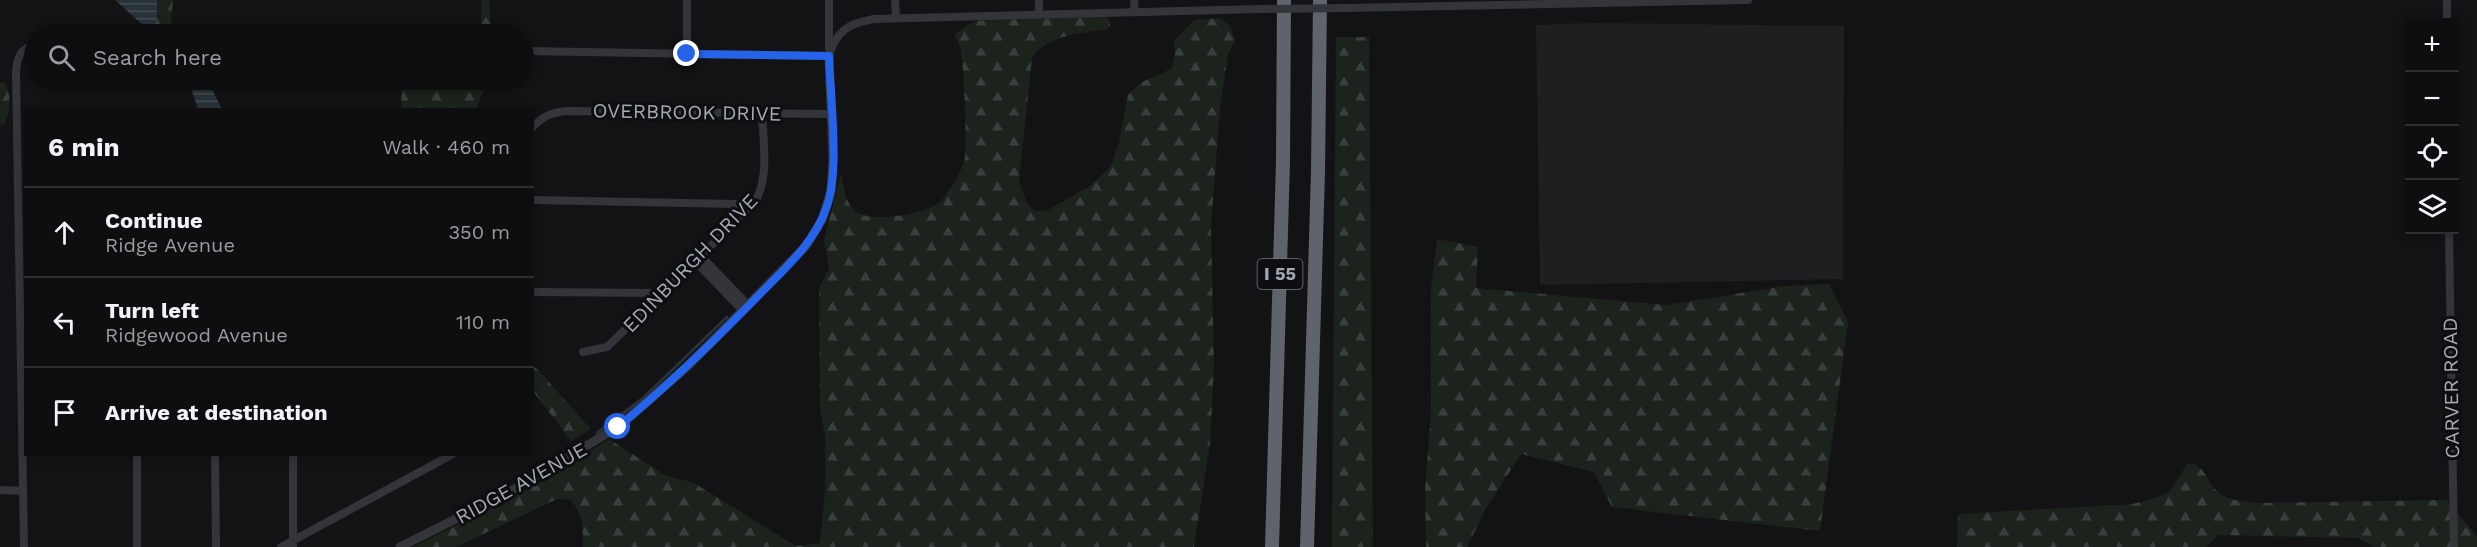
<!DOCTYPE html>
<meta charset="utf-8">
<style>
:root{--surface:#0e0e10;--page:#171719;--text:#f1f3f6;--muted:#9b9c9f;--line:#2e2e30}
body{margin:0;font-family:"Work Sans",sans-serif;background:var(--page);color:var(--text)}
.controls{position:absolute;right:18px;top:18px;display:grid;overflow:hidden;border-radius:0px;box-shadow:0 3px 9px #0003}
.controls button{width:54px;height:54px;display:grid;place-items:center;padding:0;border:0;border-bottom:2px solid var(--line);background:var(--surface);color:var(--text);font:30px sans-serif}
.stop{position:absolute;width:18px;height:18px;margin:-14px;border:4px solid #2563eb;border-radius:50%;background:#fff}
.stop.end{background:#2563eb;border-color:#fff;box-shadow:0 2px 6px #0008}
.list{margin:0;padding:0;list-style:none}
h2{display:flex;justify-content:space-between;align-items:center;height:78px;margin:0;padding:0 24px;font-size:26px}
h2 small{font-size:20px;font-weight:400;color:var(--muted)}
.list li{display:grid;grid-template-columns:39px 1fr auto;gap:18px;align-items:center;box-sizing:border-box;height:90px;padding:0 24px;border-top:2px solid var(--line)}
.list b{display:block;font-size:22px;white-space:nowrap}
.list p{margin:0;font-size:20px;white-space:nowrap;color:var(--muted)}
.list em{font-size:20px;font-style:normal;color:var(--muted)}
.icon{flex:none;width:33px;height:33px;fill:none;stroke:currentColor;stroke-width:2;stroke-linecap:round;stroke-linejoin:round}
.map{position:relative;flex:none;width:2477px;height:547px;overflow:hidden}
.search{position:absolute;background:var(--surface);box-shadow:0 3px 9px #0003;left:24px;top:24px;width:510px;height:66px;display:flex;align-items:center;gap:15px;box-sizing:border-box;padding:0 21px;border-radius:33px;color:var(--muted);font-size:22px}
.panel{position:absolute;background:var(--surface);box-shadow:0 3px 9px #0003;left:24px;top:108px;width:510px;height:348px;border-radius:0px}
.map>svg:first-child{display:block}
.built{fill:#1f1f22}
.forest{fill:url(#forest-firs)}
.water{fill:url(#water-rules)}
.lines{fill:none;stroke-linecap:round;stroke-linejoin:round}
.stream{stroke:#283239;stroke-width:3}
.minor{stroke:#34353a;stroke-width:8}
.tertiary{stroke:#34353a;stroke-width:9}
.motorway{stroke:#5f636b;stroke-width:14}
.minor-bridge{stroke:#34353a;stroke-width:8}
.route{stroke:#2563eb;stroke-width:8}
.labels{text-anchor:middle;stroke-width:6;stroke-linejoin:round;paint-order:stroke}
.shield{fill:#0e0e10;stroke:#767b84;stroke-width:1.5}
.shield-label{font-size:18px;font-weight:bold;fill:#a3aab6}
.street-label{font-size:20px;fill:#a3aab6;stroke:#0e0e10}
</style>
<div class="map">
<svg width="2477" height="547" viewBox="0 0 2477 547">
<defs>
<pattern id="forest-firs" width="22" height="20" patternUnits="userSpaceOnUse" patternTransform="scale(1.5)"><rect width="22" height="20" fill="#1b231c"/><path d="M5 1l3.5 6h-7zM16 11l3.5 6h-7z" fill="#39403b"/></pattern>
<pattern id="water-rules" width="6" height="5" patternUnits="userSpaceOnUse" patternTransform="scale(1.5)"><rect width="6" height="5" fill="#283239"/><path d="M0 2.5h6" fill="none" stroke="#444d53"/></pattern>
</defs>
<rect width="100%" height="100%" fill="#131315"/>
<!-- built -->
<path class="built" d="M1592,23L1844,26L1843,279L1540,285L1536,25Z"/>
<!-- forest -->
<g class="forest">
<path d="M157,0H173L170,31L152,27L157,19Z"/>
<path d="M481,0H489L491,34H481Z"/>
<path d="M1104,16L1109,19L1110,26L1107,29C1080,34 1048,34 1032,58L1019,181L1027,204L1036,211L1048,210L1090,186L1110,167L1119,143L1128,95L1140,83L1171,69L1175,55L1174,41L1194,20L1220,18L1230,26L1235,40L1228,54L1220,108L1211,226L1214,366L1210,444L1194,547H583C583,529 584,513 570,500L557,499L456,547H413L540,483L609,439L665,475L694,483L796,546L820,543L825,493V435L820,409L819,289L829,268L824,240L841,174C844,187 845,203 856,212C871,223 927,214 940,202C949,192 960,174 964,162C968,148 964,63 960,47C959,43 957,39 955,34L975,21Z"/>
<path d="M1336,37H1369L1373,547H1332Z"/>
<path d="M402,80H496L484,89L476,110L401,109Z"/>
<path d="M5,82C11,96 11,108 5,123L0,124V83Z"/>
<path d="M1437,239L1478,247L1476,288L1666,305L1785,286L1829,284L1848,322L1820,531L1612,507L1594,472L1521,454L1485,510L1467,547H1426L1425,491L1431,411V289Z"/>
<path d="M533,366L538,370L591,429L571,441L533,391Z"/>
<path d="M2192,463C2206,468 2207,482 2217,491C2229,502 2248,502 2263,503L2446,500L2477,536V547H2374L2358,538L2219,535L2206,547H1957L1958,514L2133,504L2158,497L2170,491L2187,464Z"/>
</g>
<!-- water -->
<g class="water">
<path d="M115,0H157V19L152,27L144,26Z"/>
<path d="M188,80H207L222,109H198Z"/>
</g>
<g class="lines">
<!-- stream -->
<path class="stream" d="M597,433L642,399L727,317"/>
<!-- minor -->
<g class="minor">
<path d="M687,0V54"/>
<path d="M895,0L896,17"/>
<path d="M1039,0V14"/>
<path d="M1134,0L1135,12"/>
<path d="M2447,0V22"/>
<path d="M1347,8L1748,0"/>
<path d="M829,48V0"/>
<path d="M524,51L829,56"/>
<path d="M829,56C836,31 849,23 874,19L1260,9"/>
<path d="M532,128C542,116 553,112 568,111L831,114"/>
<path d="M532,200L735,204L747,209"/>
<path d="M2449,230L2454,547"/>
<path d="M701,256L748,305"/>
<path d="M695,261L743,311"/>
<path d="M532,292L661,293"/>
<path d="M583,352L607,347L702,255L757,198C769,174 763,139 762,113"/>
<path d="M137,454V547"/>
<path d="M215,454L216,547"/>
<path d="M293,454V546"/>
<path d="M0,490L23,491"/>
<path d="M24,547L16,72C17,58 20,49 34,45"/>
<path d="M281,547L453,454"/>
</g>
<!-- tertiary -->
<path class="tertiary" d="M400,547L511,491L618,427L688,366L806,246L822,220L831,191L833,159L829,56"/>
<!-- motorway -->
<g class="motorway">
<path d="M1272,547L1283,161L1284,0"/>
<path d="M1307,547L1318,171L1320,0"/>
</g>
<!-- minor-bridge -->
<path class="minor-bridge" d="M1260,9L1347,8"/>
</g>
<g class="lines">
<!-- route -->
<path class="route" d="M618,427C668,386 713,342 758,296C784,269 815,243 827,206C840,168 830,97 829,56L687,54"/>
</g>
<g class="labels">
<!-- shield labels -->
<rect class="shield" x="1257.5" y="259" width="45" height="30" rx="4.5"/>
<g class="shield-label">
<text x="1280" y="280">I 55</text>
</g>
<!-- street labels -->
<g class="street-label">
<text transform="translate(687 112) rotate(1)" y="7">OVERBROOK DRIVE</text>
<text transform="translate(690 263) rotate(-46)" y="7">EDINBURGH DRIVE</text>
<text transform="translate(2451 388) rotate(-91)" y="7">CARVER ROAD</text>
<text transform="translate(521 483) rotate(-29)" y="7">RIDGE AVENUE</text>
</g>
</g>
</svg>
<div class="controls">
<button>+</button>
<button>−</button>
<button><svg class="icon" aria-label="locate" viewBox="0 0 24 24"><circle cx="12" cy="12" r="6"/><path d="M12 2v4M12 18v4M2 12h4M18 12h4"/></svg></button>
<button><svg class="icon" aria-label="layers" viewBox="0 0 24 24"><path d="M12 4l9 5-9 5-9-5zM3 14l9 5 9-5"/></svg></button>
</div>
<div class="stop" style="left:618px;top:427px"></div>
<div class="stop end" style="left:687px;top:54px"></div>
<div class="search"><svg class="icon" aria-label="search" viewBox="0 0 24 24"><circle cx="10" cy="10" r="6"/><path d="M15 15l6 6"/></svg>Search here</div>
<section class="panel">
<h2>6 min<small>Walk · 460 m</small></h2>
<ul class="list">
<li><svg class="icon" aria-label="ahead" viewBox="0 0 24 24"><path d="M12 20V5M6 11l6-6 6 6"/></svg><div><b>Continue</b><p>Ridge Avenue</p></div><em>350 m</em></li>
<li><svg class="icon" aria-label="left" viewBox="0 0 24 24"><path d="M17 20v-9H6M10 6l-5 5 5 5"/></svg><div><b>Turn left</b><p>Ridgewood Avenue</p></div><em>110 m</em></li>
<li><svg class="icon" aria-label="arrive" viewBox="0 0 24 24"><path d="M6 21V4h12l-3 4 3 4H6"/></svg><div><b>Arrive at destination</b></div></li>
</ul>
</section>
</div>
